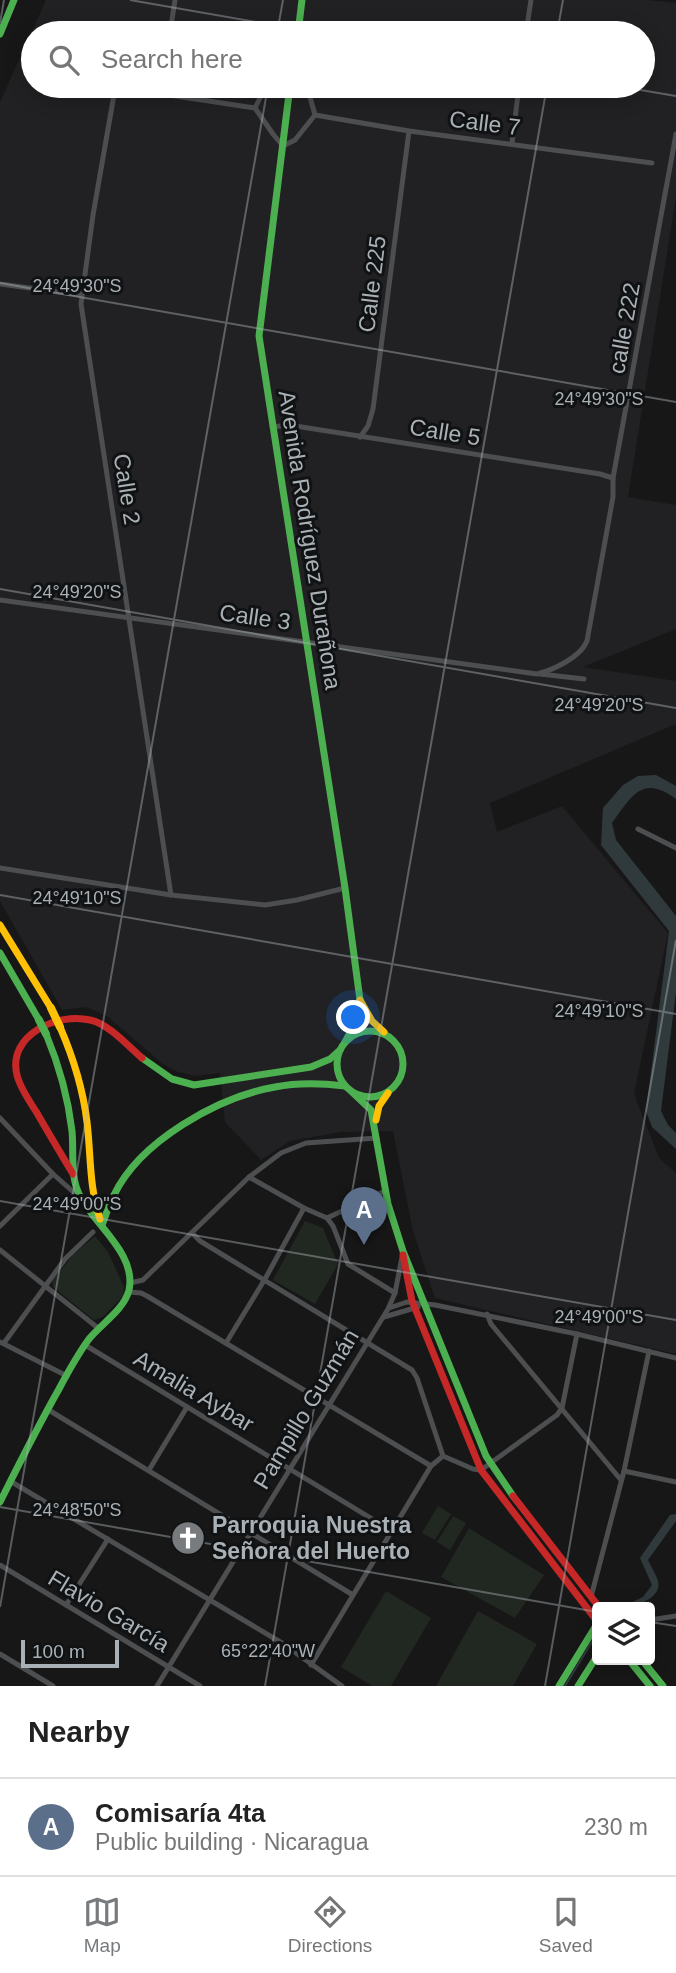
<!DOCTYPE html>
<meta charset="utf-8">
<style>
:root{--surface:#fff;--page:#f2f2f2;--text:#222;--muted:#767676;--line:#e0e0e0;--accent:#777b7e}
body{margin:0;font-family:Helvetica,sans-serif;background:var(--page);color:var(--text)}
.controls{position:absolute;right:21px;bottom:21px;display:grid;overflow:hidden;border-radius:7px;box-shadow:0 4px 18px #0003}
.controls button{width:63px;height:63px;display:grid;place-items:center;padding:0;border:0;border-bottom:2px solid var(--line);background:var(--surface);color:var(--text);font:35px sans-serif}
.scale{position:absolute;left:21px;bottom:18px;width:98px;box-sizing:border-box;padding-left:7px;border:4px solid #aab1b6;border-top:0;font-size:19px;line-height:24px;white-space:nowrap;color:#aab1b6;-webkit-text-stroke:5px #111213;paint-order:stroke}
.you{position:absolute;left:354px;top:1018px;width:24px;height:24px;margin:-18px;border:5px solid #fff;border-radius:50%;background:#1a73e8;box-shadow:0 0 0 10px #1a73e833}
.badge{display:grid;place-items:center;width:46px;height:46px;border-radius:50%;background:var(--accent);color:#fff;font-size:23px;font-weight:700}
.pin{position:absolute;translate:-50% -58px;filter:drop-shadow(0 2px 4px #0008)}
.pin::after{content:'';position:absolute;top:37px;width:24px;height:21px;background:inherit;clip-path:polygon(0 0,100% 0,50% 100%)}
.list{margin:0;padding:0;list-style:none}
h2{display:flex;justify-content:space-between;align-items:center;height:91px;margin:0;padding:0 28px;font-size:30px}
h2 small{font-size:23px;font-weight:400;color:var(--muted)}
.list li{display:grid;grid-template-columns:46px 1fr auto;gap:21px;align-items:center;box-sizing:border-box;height:98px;padding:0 28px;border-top:2px solid var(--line)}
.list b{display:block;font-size:26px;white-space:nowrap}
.list p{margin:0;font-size:23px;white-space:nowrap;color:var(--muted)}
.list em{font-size:23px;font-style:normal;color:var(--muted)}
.icon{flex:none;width:38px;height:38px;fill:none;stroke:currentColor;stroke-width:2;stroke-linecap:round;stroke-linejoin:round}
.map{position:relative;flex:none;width:676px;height:1686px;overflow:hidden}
.search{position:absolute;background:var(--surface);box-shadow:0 4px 18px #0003;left:21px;right:21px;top:21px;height:77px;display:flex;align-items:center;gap:18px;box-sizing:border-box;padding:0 24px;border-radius:38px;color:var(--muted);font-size:26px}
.sheet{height:189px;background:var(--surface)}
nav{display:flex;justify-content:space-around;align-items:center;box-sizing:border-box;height:98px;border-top:2px solid var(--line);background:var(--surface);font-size:19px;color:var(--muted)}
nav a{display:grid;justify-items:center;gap:4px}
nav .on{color:var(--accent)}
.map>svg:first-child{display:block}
.built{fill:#212123;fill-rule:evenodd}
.green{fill:#212721}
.water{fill:#303a3d}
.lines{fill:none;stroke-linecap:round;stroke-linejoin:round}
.stream{stroke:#303a3d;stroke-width:2}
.street{stroke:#4c4e50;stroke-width:5}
.fast{stroke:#4caf50;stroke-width:7}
.slow{stroke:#ffc107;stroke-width:7}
.jam{stroke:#c62828;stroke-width:7}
.fast-bridge{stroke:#4caf50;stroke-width:8}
.slow-bridge{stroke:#ffc107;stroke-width:8}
.ticks{fill:none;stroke:#aab1b6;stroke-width:2;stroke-opacity:0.45}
.labels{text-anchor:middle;stroke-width:6;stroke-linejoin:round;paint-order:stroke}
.street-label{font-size:23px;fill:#aab1b6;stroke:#111213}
.poi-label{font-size:23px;font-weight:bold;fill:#aab1b6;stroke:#111213;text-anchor:start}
.ticks-label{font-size:18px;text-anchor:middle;fill:#aab1b6;stroke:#111213;stroke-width:6;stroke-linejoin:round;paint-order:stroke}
</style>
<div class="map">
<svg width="676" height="1686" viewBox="0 0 676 1686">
<rect width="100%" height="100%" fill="#171717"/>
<!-- built -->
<path class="built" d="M46,0H648L676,3V197L628,497L676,505V629L583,667L676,681V724L490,803L497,832L562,806L668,933L634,1094L659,1158L676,1173V1354L435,1298L413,1231L393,1131L341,1132L290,1141L261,1160L225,1122L220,1073L196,1076L178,1072L163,1064L107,1016L86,1007L62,1010L0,901V102ZM33,33H643V86H33Z"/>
<!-- green -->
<g class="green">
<path d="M305,1221L323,1228L338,1264L315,1304L273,1280Z"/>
<path d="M95,1236L108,1252L124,1287L123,1296L103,1317L94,1320L53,1287L52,1281L73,1255Z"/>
<path d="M438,1506L451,1514L435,1540L422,1533Z"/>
<path d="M453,1516L466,1523L450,1550L437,1542Z"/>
<path d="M469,1528L544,1575L515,1618L441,1577Z"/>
<path d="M386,1591L431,1618L391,1686H372L341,1667Z"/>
<path d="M478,1611L537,1644L513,1686H436Z"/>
</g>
<!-- water -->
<g class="water">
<path d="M656,775L676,786V799C642,774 632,796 612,823L616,840L676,916V992L661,1111L668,1125L676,1133V1149L652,1127L646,1111L669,931L601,845L603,808L623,785L638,776Z"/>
<path d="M676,1514V1521L648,1560C651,1567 656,1574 658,1581C662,1599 635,1607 622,1607L643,1597L652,1585L640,1558L670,1515Z"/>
</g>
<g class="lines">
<!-- stream -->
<path class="stream" d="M565,1686L596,1635"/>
<!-- street -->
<g class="street">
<path d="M170,33L175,0"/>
<path d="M526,33L531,0"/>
<path d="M101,89L162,94L255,108L273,134L283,146L295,140L315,115L310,97L297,86"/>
<path d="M115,89L93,215L81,304L171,895"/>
<path d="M255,108L261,96L279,86"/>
<path d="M315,115L409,131L652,163"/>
<path d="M512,143L519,86"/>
<path d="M0,284L81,295"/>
<path d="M272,427L289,425L600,474L613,478"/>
<path d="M360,437L368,426L373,409L409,131"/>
<path d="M0,600L537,674C553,670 581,657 587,641L613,497V478L676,134"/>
<path d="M540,674L584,679"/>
<path d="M638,829L676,848"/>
<path d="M0,868L171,895L265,905L297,900L345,888"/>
<path d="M0,1118L53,1174L79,1197"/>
<path d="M249,1177L304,1208L327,1218L333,1226L348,1264L395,1293"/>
<path d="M327,1218L385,1191"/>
<path d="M0,1226L53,1174"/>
<path d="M192,1233L200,1241L412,1370L417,1378L443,1456"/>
<path d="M0,1250L98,1328"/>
<path d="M130,1283L143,1280L249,1177L281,1153L306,1143L377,1138"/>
<path d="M129,1292L141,1293L147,1296L431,1466L443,1456L473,1469L481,1470L557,1415L562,1408L577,1334"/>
<path d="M389,1308L407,1302L435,1305L577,1334L676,1358"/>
<path d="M487,1314L491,1324L621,1480"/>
<path d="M384,1317L418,1307"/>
<path d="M0,1342L67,1376"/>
<path d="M4,1343L65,1259L93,1232"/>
<path d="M226,1343L265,1279L304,1208"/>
<path d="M85,1345L392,1531"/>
<path d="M47,1409L353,1595"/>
<path d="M149,1470L187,1407"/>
<path d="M624,1471L676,1482"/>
<path d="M10,1481L282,1643L342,1686"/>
<path d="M0,1565L200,1686"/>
<path d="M591,1597L624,1471L649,1351"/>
<path d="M66,1605L108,1539"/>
<path d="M650,1620L676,1616"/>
<path d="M0,1654L53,1686"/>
<path d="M311,1665L431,1466"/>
<path d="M157,1686L388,1309L395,1293L402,1257"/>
</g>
<!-- fast -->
<g class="fast">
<path d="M298,33L302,0"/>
<path d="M0,34L14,0"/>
<path d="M290,86L259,336L345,888L360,1000L355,1024L345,1042"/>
<path d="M0,953L39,1020"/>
<circle cx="370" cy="1064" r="33"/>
<path d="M142,1058L172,1079L194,1085L311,1067L330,1059L340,1050"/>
<path d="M352,1092L371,1110L388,1204L403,1251L486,1456L513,1496"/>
<path d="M102,1225C106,1215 109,1204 114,1195C140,1141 218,1097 275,1087C299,1082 321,1083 345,1086"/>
<path d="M0,1502C19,1464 38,1426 59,1389C68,1372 78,1354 89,1339C101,1324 124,1310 129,1290C137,1253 93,1224 79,1194C70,1175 74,1152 72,1131C68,1097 59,1065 46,1034"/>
<path d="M629,1660L650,1686"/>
<path d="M642,1660L663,1686"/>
<path d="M559,1686L597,1624"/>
<path d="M578,1686L597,1656"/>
</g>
<!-- slow -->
<g class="slow">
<path d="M0,925L51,1008"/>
<path d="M360,1000L372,1021L384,1032"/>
<path d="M60,1027C73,1057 83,1089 87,1122C91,1155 89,1187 100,1219"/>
<path d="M376,1120L379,1106L388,1093"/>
</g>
<!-- jam -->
<g class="jam">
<path d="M73,1174C61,1154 49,1134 37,1113C30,1102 20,1088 17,1075C7,1035 58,1012 90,1020C109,1024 128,1046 142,1058"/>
<path d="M403,1255L412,1301L481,1470L597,1621"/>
<path d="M513,1496L599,1607"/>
</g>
<!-- fast-bridge -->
<path class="fast-bridge" d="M39,1020L46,1034"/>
<!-- slow-bridge -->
<path class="slow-bridge" d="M51,1008L60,1027"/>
</g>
<!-- ticks -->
<path class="ticks" d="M130,0L319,33M0,23L4,0M277,33L283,0M557,33L563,0M617,86L676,96M0,283L676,402M0,589L676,708M0,895L676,1014M0,1201L676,1320M0,1507L597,1612M0,1607L268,86M650,1622L676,1626M265,1686L547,86M545,1686L676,940"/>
<!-- icons -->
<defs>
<g id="church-disc" transform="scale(1.75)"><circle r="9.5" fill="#777b7e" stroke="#111213"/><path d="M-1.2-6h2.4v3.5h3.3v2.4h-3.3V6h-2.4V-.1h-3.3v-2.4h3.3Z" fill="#fff"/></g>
</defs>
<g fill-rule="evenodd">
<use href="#church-disc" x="188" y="1538"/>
</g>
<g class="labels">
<!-- street labels -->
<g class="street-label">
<text transform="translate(485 123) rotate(7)" y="8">Calle 7</text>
<text transform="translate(372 284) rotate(-83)" y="8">Calle 225</text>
<text transform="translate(624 328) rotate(-80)" y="8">calle 222</text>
<text transform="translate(445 432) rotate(9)" y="8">Calle 5</text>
<text transform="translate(127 489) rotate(81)" y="8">Calle 2</text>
<text transform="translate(310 540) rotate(81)" y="8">Avenida Rodríguez Durañona</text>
<text transform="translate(255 617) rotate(8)" y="8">Calle 3</text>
<text transform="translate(194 1391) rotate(31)" y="8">Amalia Aybar</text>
<text transform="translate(306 1409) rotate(-59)" y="8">Pampillo Guzmán</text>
<text transform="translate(109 1611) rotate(31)" y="8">Flavio García</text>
</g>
<!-- poi labels -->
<g class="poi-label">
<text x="212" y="1533">Parroquia Nuestra<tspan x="212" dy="26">Señora del Huerto</tspan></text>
</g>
</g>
<g class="ticks-label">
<text x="77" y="292">24°49'30"S</text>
<text x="599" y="405">24°49'30"S</text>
<text x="77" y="598">24°49'20"S</text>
<text x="599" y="711">24°49'20"S</text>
<text x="77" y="904">24°49'10"S</text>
<text x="599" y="1017">24°49'10"S</text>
<text x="77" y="1210">24°49'00"S</text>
<text x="599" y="1323">24°49'00"S</text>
<text x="77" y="1516">24°48'50"S</text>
<text x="268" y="1657">65°22'40"W</text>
</g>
</svg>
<div class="controls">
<button><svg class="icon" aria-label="layers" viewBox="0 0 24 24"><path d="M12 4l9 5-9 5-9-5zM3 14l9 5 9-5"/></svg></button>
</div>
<div class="scale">100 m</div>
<div class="you"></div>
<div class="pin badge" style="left:364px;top:1245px;background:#5c6f8a">A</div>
<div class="search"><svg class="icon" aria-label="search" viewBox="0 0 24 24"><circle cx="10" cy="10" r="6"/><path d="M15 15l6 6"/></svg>Search here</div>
</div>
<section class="sheet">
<h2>Nearby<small></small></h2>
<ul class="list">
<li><span class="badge" style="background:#5c6f8a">A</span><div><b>Comisaría 4ta</b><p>Public building · Nicaragua</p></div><em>230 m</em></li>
</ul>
</section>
<nav>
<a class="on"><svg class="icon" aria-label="map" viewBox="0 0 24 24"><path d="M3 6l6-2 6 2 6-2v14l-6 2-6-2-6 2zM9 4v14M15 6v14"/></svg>Map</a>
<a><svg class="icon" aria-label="directions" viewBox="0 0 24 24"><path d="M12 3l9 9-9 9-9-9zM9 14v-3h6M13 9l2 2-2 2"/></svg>Directions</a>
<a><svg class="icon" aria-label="saved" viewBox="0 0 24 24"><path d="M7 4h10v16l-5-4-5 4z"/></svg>Saved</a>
</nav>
